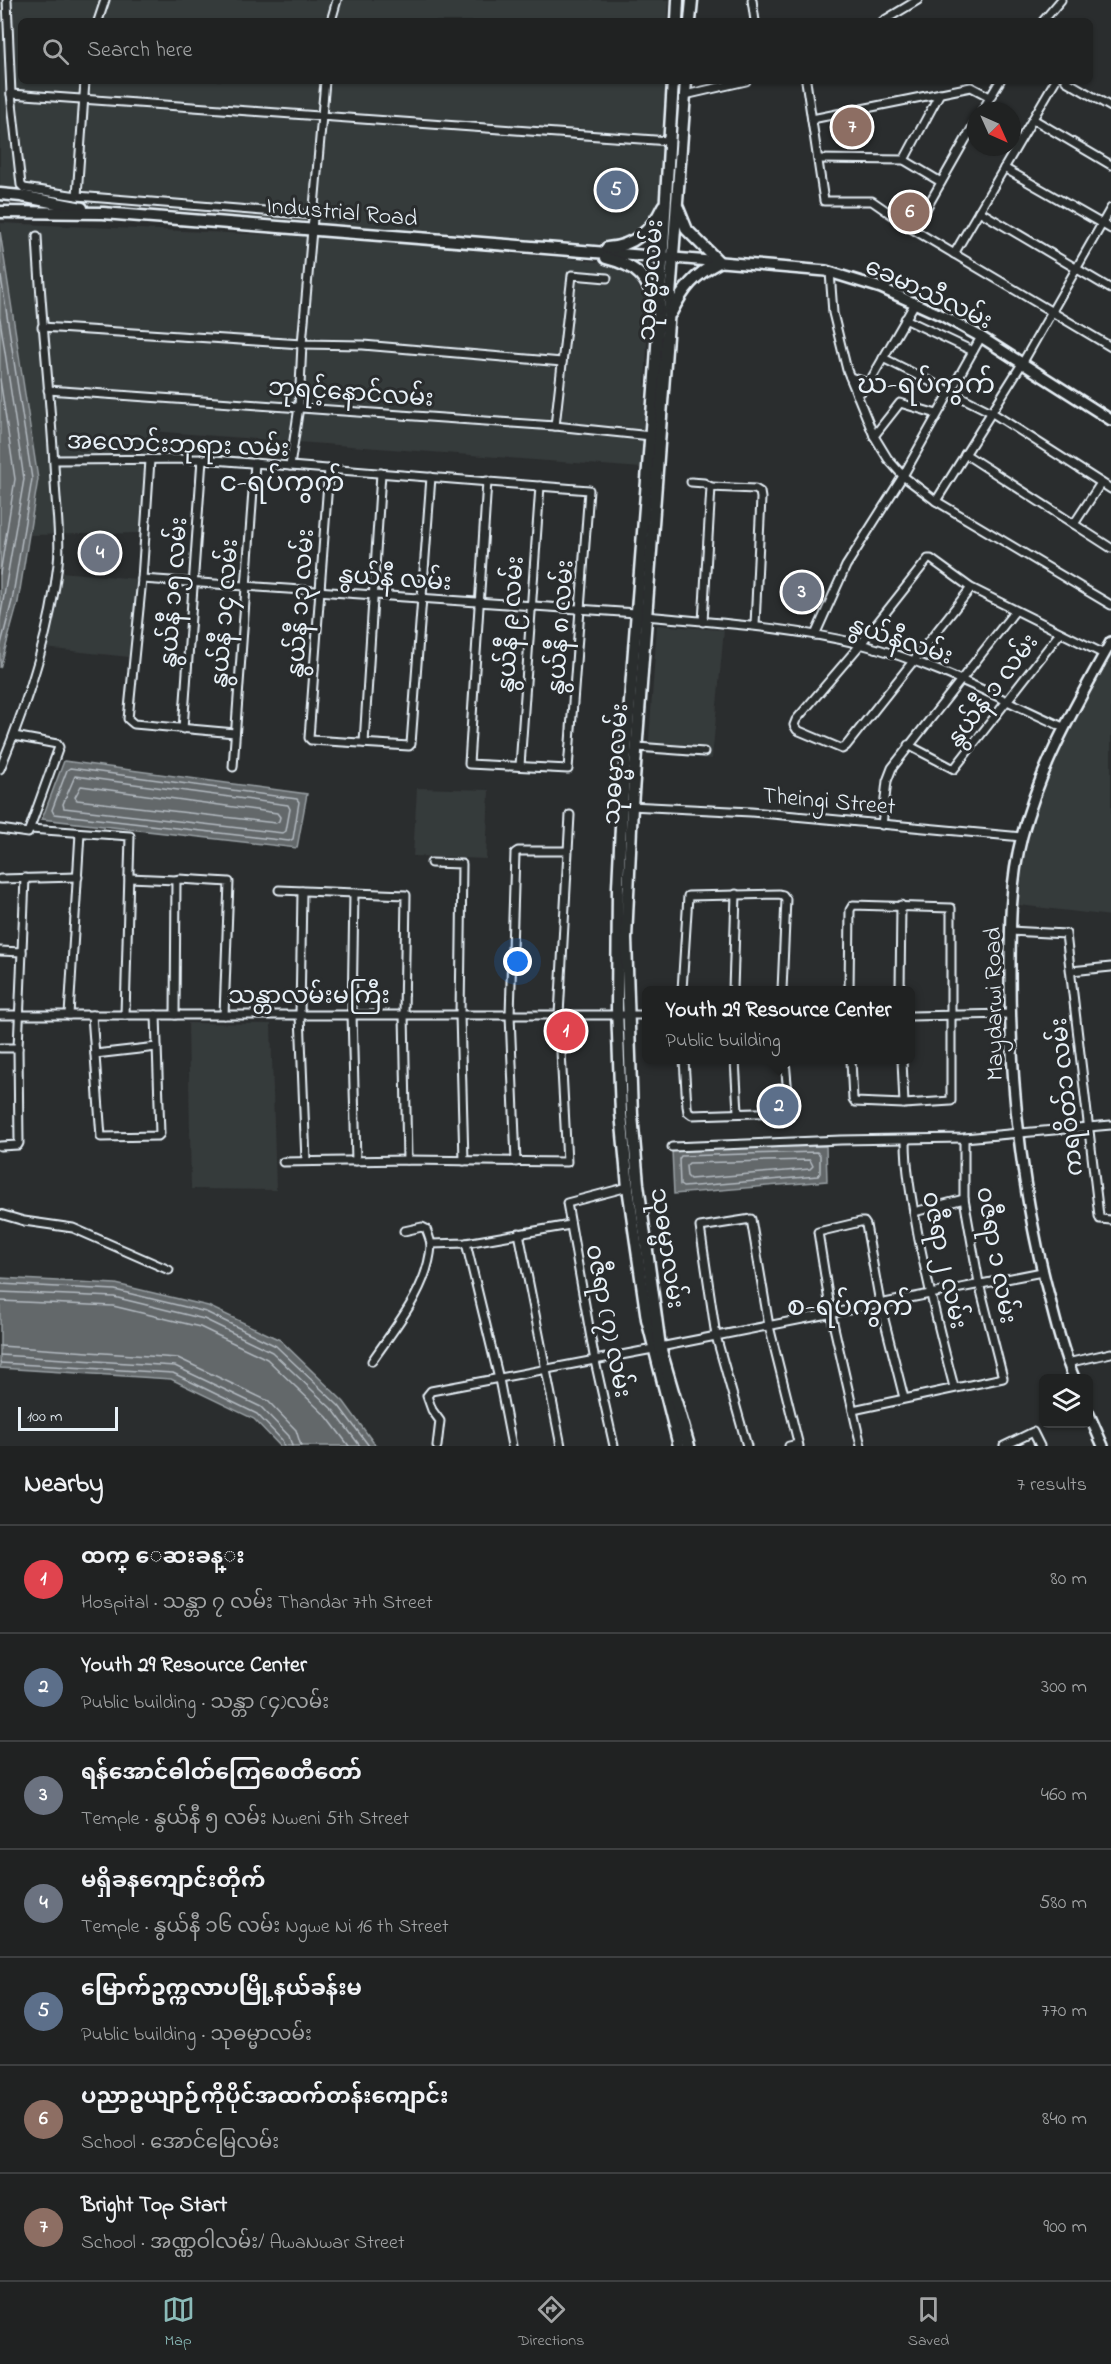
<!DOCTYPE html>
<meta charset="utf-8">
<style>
:root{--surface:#202222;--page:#2d2f2f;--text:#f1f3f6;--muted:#a2a4a5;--line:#3d3f40;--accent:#8bbbb9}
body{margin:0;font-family:"Indie Flower","Noto Sans Myanmar",sans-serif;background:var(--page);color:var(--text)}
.controls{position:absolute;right:18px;bottom:18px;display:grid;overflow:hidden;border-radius:9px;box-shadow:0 2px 4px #0004}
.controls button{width:54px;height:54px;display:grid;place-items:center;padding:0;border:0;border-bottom:2px solid var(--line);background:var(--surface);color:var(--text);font:30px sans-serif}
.compass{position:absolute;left:967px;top:102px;width:54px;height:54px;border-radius:50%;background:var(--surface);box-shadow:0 2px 4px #0004;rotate:135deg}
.scale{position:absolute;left:18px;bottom:15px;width:100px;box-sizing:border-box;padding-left:6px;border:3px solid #e8f1f8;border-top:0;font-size:16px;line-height:21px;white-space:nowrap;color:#e8f1f8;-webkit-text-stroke:4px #2a2d2e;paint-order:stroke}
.you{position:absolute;left:518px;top:962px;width:21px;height:21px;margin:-15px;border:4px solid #fff;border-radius:50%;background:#1a73e8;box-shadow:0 0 0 9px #1a73e833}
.badge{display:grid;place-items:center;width:39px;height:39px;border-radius:50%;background:var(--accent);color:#fff;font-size:20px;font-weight:700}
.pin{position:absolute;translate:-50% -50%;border:3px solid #fff;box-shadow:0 2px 6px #0006}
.popup{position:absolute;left:642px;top:986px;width:273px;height:78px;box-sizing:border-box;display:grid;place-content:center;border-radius:9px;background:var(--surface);filter:drop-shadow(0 2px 4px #0005);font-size:20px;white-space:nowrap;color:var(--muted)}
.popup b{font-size:22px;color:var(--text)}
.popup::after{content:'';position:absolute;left:50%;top:100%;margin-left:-12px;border:12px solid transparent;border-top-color:var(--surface)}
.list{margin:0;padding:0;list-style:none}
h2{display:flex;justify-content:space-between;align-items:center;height:78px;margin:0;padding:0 24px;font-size:26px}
h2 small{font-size:20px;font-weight:400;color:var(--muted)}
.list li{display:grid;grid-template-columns:39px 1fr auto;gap:18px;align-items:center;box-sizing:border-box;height:108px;padding:0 24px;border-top:2px solid var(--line)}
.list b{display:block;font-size:22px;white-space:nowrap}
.list p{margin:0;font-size:20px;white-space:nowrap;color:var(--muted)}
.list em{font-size:20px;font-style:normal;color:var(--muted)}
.icon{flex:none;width:33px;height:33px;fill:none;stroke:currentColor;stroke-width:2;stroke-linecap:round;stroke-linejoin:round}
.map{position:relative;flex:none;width:1111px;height:1446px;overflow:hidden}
.search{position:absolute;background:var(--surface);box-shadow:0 2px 4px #0004;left:18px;right:18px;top:18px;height:66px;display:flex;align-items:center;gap:15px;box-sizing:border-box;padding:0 21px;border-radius:9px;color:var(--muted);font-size:22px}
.sheet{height:834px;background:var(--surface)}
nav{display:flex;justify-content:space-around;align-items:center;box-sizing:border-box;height:84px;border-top:2px solid var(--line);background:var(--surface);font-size:16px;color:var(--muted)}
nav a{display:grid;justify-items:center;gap:3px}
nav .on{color:var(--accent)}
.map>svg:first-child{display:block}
.built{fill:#363a3b}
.water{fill:#63686b;stroke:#989fa3;stroke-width:1.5}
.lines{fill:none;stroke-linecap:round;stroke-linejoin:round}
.shore{stroke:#b3bac0;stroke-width:1.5}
.street-casing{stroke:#e8f1f8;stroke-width:11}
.secondary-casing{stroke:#e8f1f8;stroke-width:14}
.primary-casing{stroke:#e8f1f8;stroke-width:15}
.street{stroke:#2a2d2e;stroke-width:7}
.secondary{stroke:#2a2d2e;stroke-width:9}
.primary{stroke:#2a2d2e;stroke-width:10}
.labels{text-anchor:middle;stroke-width:6;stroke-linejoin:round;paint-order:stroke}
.street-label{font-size:24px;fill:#e8f1f8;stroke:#2a2d2e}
.quarter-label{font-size:27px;fill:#e8f1f8;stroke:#2a2d2e}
</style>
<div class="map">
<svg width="1111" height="1446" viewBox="0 0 1111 1446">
<rect width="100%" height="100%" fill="#2a2d2e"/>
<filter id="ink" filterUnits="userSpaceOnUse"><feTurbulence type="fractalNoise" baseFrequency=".0167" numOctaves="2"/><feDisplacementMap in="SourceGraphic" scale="12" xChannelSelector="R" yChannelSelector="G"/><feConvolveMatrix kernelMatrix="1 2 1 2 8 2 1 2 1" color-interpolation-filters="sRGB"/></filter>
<g filter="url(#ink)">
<!-- built -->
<g class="built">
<path d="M0,0H669L668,21H21V81H666L662,194L654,214L638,232L620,240L588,245L0,201Z"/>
<path d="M0,223L319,237L586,260L617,265L636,281L645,300L647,342L642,468L150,431L141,533L29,535L38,479Z"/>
<path d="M61,572L137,579L129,657L44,648Z"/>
<path d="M657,625L724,630L712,759L648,754Z"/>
<path d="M1111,656V916L1019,905L1022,867L1040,793L1065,732Z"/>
<path d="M417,788L489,790L486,859L413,856Z"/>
<path d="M188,1023L271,1024L276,1190L191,1189Z"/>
</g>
<!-- water -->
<g class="water">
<path d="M0,231L38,479L18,602L0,668Z"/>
<path d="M64,761L307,794L297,848L42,819Z"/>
<path d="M826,1146L827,1181L674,1194L672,1150Z"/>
<path d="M0,1278L116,1284L208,1306L280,1340L344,1402L376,1446H280L254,1419L171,1379L0,1368Z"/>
</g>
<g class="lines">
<!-- shore -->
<g class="shore">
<path d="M0,270L32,479L12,601L0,648"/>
<path d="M0,319L24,479L0,619"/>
<path d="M0,379L15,479L0,574"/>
<path d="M70,768L297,799L299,802L293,839L289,841L54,814L52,810L67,770Z"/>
<path d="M75,776L288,805L290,809L286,831L283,833L64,808L63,804Z"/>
<path d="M81,786L277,813L280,817L279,821L276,823L77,800L75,797Z"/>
<path d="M817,1152L820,1155V1173L818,1176L683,1187L680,1185L679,1159L681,1156Z"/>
<path d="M810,1160L813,1166L810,1169L690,1179L687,1176L686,1166L689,1163Z"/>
<path d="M0,1284L115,1290L206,1312L276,1346L339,1406L369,1446"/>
<path d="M0,1292L114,1297L204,1319L272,1352L334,1411L360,1446"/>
<path d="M0,1301L113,1306L200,1327L267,1359L327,1417L349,1446"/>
<path d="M0,1346L178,1358L268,1401L296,1430L301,1446"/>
<path d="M0,1355L175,1366L261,1407L289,1436L292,1446"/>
<path d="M0,1363L173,1373L257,1414L282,1440L284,1446"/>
</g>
<!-- street casing -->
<g class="street-casing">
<g id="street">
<path d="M7,0L11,94L21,185L24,188L77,196L314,215"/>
<path d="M752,0L755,21"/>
<path d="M98,21L105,0"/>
<path d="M331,21L337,0"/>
<path d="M883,21L918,0"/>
<path d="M1043,21L1061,0"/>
<path d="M806,81L824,201H872L914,230L1111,347"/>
<path d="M1066,81L1111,107"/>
<path d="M11,94L669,141"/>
<path d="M685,95L746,81"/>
<path d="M982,111L1000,81"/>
<path d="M812,119L971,87L990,97"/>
<path d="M1033,119L1111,165"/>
<path d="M818,159L904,160L941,182"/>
<path d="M904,160L940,93"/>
<path d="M1004,168L1111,229"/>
<path d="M77,196L85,81"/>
<path d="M979,211L1111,289"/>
<path d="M914,230L976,121"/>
<path d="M954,254L1055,81"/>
<path d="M830,272L833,313L847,370L874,436L888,459L903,476L936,501L1111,605"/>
<path d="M905,319L973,351"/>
<path d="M42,327L302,344L363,345L562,362"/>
<path d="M883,358L991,412L1111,489"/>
<path d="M850,377L869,383"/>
<path d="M48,390L555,426L651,436"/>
<path d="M857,395L866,388L915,303"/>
<path d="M555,426L572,275L607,278"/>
<path d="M874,436L900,403L937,414"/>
<path d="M965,454L1111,548"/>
<path d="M54,460L202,459L589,490L568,769L469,764L487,481"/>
<path d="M150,460L142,579L128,719L134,724L235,733"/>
<path d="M290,466L299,407L302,344L325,81"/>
<path d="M329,469L309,738L311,740L409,746L411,744L431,477"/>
<path d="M691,482L704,483L711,487L703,622"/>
<path d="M711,487L755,489L760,492L761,498L755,625"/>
<path d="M936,501L1023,362L1111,208"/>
<path d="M1074,524L1101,483"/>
<path d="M142,579L636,613L646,616C718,623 789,627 860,644C931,662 997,697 1063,727"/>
<path d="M971,588L846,746L842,749L797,730L794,725L796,720L860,645L928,559H931L971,588L1104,654"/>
<path d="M815,635L846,566L903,476L981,337"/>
<path d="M183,729L202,459"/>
<path d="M364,743L381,473"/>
<path d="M908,745L954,769L1060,633"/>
<path d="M637,747L704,752"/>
<path d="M520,766L540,486"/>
<path d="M233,767L255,463"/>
<path d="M0,769C27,704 50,635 58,564C61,539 56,507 55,482C51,400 41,318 37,236"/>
<path d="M630,806L751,812L1022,837"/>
<path d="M882,825L887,781L892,768L1015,611"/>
<path d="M0,829L28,833L59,747L57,744L14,736"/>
<path d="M30,829L130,836L125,1015"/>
<path d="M431,863L462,864L460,1015L464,1161"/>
<path d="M129,878L176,880"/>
<path d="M0,879L78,877"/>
<path d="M279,890L406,895L404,1014L407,1160"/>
<path d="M302,891L300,1015L306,1161"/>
<path d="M354,893L352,1014L356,1161"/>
<path d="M1010,931L1066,934L1099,1216L1100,1219L1111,1220"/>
<path d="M0,951L22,952"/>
<path d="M1071,971L1111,967"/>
<path d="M682,990L688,896L779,894L783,895L786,899L782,990"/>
<path d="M733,990L736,894"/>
<path d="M849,990L850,910L853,905L951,908V1101L904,1104L855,1102L853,1099L851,1060"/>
<path d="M900,990L901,905"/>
<path d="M0,1015H647"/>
<path d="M69,1015L80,833"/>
<path d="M92,1015L101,1137L158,1136L160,1134L156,1015"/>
<path d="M175,1015L176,880L179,879L229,882L224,1015"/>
<path d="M911,1016L1010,1014"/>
<path d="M0,1048H18"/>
<path d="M95,1054L157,1047"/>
<path d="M684,1060L687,1106L688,1112L692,1115L787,1112L789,1107L785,1060"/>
<path d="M735,1060L738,1112"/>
<path d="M902,1060L904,1104"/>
<path d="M906,1140C906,1174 913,1206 919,1240C929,1289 941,1338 954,1387"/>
<path d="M0,1146L18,1145L19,1143L18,1048L25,878"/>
<path d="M672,1147L841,1140L964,1138L1111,1125"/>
<path d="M283,1162L407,1160L567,1162L559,1015L570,815"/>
<path d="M516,1162L510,1015L515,853L518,851H567"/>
<path d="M914,1212L964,1199"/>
<path d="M0,1214L24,1221L73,1228L169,1270"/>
<path d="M519,1233L561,1446"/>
<path d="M466,1243L499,1379L512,1446"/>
<path d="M431,1244L466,1243L570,1225"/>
<path d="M660,1347L1042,1272"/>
<path d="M372,1361C395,1327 428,1289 431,1246C431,1241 428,1234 426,1229L422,1227L404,1231"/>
<path d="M1067,1363L1111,1353"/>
<path d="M853,1410L1003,1378L979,1283L964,1199V1138"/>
<path d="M437,1446L440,1421L432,1410L427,1396L431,1391L653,1349"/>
<path d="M614,1446L595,1361L567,1203L628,1187"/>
<path d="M747,1446L716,1336L700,1227L751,1219L769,1326L799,1446"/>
<path d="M789,1446L798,1444"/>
<path d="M861,1446L831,1314L818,1232L860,1222H864L866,1225L880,1303L904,1398"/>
<path d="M1004,1446L1033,1432L1040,1446"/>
</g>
</g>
<!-- secondary casing -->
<g class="secondary-casing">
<g id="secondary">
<path d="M674,258L826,271L881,288L943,316L981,337L1111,420"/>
<path d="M1074,1378C1063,1352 1056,1324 1049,1296C1021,1191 1010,1084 1010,976C1010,929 1010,881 1022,836C1040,766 1076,705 1111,642"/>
<path d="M1088,1412L1103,1446"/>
</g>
</g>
<!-- primary casing -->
<g class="primary-casing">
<g id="primary">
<path d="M677,21L678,0"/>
<path d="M690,21L692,0"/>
<path d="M673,81L656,363L622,806L618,887L617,1008L621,1113L628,1187L647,1319L679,1446"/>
<path d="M686,81L632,806L626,939L632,1115L638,1184L660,1347L689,1446"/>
<path d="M0,194L21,196L82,208"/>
<path d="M0,212L103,213L670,258"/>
<path d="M607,248C633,246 652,230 663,206"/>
<path d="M606,258C638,266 648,278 657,309"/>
<path d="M671,313C684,288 694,275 719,262L687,230L678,208"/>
</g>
</g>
<!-- street -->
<use href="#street" class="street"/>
<!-- secondary -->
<use href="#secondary" class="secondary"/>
<!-- primary -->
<use href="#primary" class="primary"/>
</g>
</g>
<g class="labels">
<!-- street labels -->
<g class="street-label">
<text transform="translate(342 211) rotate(5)" y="8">Industrial Road</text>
<text transform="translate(650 280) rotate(-86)" y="8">သုဓမ္မာလမ်း</text>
<text transform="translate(929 293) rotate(25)" y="8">ခေမာသီလမ်း</text>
<text transform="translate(351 392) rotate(4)" y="8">ဘုရင့်နောင်လမ်း</text>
<text transform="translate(178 444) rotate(2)" y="8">အလောင်းဘုရား လမ်း</text>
<text transform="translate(395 578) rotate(4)" y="8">နွယ်နီ လမ်း</text>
<text transform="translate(173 592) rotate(-86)" y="8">နွယ်နီ ၁၅ လမ်း</text>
<text transform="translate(300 603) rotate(-86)" y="8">နွယ်နီ ၁၃ လမ်း</text>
<text transform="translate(224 613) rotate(-86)" y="8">နွယ်နီ ၁၄ လမ်း</text>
<text transform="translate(510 624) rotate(-86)" y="8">နွယ်နီ ၉ လမ်း</text>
<text transform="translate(560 627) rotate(-86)" y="8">နွယ်နီ ၈ လမ်း</text>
<text transform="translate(901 640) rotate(18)" y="8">နွယ်နီလမ်း</text>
<text transform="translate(992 690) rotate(-53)" y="8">နွယ်နီ ၁ လမ်း</text>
<text transform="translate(615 764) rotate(-86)" y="8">သုဓမ္မာလမ်း</text>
<text transform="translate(829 800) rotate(5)" y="8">Theingi Street</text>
<text x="309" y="1003">သန္တာလမ်းမကြီး</text>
<text transform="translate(993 1004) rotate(-91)" y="8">Maydarwi Road</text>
<text transform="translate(1066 1097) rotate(-96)" y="8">ကရဝိတ်၁ လမ်း</text>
<text transform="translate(668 1248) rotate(82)" y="8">သုဓမ္မာလမ်း</text>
<text transform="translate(997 1255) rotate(80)" y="8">ဝဇီရာ ၁ လမ်း</text>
<text transform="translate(945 1260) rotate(78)" y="8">ဝဇီရာ ၂ လမ်း</text>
<text transform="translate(609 1321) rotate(79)" y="8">၀ဇီရာ (၇) လမ်း</text>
</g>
<!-- quarter labels -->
<g class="quarter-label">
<text x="926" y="393">ဃ-ရပ်ကွက်</text>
<text x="282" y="491">င-ရပ်ကွက်</text>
<text x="850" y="1315">စ-ရပ်ကွက်</text>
</g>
</g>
</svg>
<div class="controls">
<button><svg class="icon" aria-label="layers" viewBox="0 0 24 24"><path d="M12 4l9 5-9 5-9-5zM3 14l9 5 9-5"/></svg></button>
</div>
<svg class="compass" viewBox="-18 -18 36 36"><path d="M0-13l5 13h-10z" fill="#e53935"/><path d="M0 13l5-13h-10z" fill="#a2a4a5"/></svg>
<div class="scale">100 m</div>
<div class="you"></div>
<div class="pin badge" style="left:566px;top:1031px;background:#e0444e">1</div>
<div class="pin badge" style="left:779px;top:1106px;background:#5c6f8a">2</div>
<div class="popup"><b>Youth 29 Resource Center</b>Public building</div>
<div class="pin badge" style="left:802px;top:592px;background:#6b7280">3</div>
<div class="pin badge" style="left:100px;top:553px;background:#6b7280">4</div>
<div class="pin badge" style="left:616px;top:190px;background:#5c6f8a">5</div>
<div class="pin badge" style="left:910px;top:212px;background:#8d6e63">6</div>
<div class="pin badge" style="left:852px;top:127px;background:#8d6e63">7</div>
<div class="search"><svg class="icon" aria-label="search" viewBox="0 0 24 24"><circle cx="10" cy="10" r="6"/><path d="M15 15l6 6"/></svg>Search here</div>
</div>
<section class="sheet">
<h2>Nearby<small>7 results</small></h2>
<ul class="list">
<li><span class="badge" style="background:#e0444e">1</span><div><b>ထက္ ေဆးခန္း</b><p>Hospital · သန္တာ ၇ လမ်း Thandar 7th Street</p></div><em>80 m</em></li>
<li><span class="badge" style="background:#5c6f8a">2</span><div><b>Youth 29 Resource Center</b><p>Public building · သန္တာ (၄)လမ်း</p></div><em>300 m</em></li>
<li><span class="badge" style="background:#6b7280">3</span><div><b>ရန်အောင်ဓါတ်ကြေစေတီတော်</b><p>Temple · နွယ်နီ ၅ လမ်း Nweni 5th Street</p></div><em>460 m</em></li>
<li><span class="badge" style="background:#6b7280">4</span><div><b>မရှိခနကျောင်းတိုက်</b><p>Temple · နွယ်နီ ၁၆ လမ်း Ngwe Ni 16 th Street</p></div><em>580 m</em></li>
<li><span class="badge" style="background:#5c6f8a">5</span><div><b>မြောက်ဥက္ကလာပမြို့နယ်ခန်းမ</b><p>Public building · သုဓမ္မာလမ်း</p></div><em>770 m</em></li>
<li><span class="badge" style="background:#8d6e63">6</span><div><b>ပညာဥယျာဉ်ကိုပိုင်အထက်တန်းကျောင်း</b><p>School · အောင်မြေလမ်း</p></div><em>840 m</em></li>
<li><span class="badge" style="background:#8d6e63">7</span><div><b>Bright Top Start</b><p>School · အဏ္ဏဝါလမ်း/ AwaNwar Street</p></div><em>900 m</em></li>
</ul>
</section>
<nav>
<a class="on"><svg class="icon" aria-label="map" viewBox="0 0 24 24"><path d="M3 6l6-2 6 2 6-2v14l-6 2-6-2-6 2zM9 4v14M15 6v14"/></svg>Map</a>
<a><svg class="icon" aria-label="directions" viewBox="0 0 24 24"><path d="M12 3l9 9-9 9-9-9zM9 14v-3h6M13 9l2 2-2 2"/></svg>Directions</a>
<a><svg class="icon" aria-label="saved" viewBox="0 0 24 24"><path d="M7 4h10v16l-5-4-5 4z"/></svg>Saved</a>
</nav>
